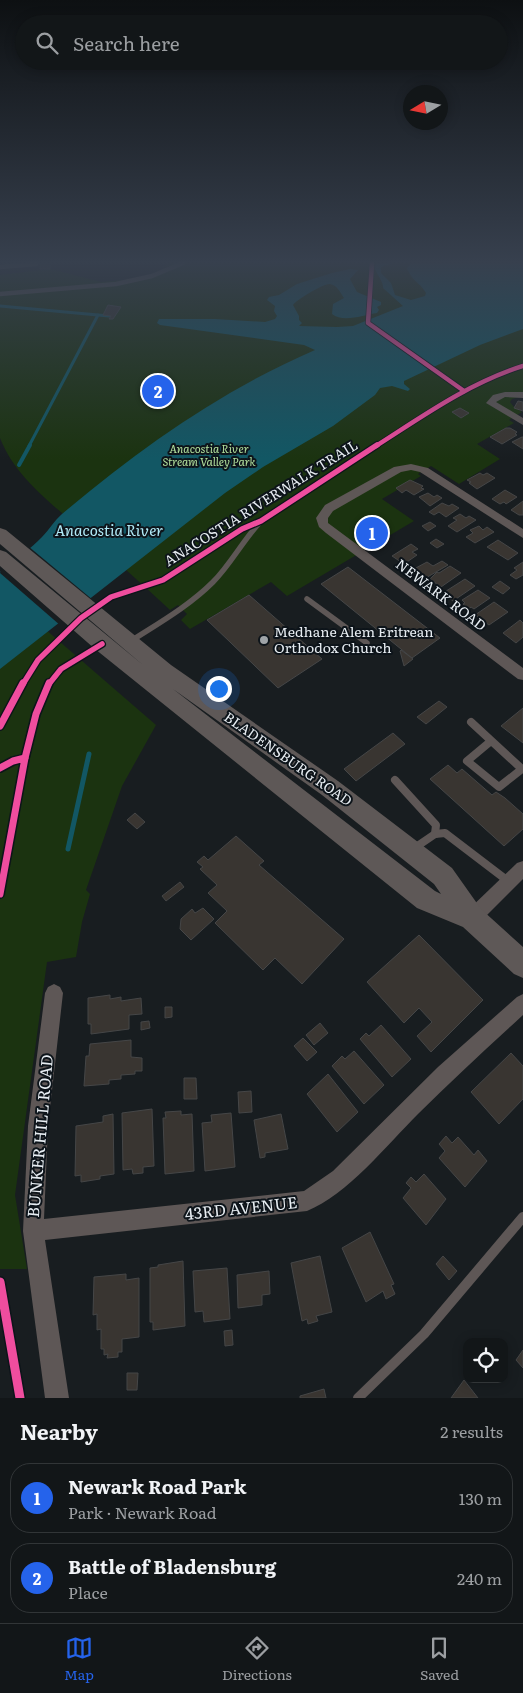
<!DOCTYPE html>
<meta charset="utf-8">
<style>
:root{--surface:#121618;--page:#1b1f21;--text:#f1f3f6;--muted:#9c9fa2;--line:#313537;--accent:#2563eb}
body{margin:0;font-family:Literata,serif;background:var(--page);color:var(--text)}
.controls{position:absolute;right:15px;bottom:15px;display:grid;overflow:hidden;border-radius:10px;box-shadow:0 2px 12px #0003}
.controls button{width:45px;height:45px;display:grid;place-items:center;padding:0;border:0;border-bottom:1px solid var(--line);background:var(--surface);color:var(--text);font:25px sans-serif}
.compass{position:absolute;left:403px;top:85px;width:45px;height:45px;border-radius:50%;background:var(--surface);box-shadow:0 2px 12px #0003;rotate:260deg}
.you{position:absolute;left:218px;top:688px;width:18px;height:18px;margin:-12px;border:4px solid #fff;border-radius:50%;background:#1a73e8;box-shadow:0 0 0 8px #1a73e833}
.badge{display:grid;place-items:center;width:32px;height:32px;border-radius:50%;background:var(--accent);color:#fff;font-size:16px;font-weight:700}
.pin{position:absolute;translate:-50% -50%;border:2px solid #fff;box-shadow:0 1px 5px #0006}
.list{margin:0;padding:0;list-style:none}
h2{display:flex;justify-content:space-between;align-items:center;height:65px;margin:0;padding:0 20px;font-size:21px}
h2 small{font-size:16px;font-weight:400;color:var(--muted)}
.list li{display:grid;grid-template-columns:32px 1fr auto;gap:15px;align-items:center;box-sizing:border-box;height:70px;margin:0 10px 10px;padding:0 10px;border:1px solid var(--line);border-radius:20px}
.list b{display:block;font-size:19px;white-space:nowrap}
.list p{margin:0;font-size:16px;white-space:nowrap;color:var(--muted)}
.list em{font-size:16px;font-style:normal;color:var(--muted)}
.icon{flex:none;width:28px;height:28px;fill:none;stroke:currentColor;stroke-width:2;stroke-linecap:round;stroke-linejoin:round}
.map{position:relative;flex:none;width:523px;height:1398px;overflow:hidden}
.search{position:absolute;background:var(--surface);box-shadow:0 2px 12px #0003;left:15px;right:15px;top:15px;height:55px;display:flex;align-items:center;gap:12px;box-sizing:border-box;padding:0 18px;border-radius:28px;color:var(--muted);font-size:19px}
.sheet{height:225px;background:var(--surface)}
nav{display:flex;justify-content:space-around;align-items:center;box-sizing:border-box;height:70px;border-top:1px solid var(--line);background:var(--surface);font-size:14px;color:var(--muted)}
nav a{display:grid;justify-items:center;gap:2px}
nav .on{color:var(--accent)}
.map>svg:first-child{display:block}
.green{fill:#1b3310}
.water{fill:#125764}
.pier{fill:#181d20}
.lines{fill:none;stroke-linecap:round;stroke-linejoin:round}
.stream-far2{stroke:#125764;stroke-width:3}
.stream-far1{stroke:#125764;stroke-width:4}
.stream{stroke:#125764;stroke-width:5}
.building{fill:#393531;stroke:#454647}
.service-far3{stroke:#5e5756;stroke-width:4.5}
.service-far2{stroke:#5e5756;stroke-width:5.5}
.service-far1{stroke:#5e5756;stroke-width:8}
.service{stroke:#5e5756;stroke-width:10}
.minor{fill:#5e5756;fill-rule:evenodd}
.primary{fill:#5e5857;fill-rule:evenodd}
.cycleway-far3-casing{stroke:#0d141a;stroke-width:6}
.cycleway-far2-casing{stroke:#0d141a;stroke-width:8}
.cycleway-far1-casing{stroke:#0d141a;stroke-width:10}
.cycleway-casing{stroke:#0d141a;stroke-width:12}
.cycleway-far3{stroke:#ef4d9e;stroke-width:4.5}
.cycleway-far2{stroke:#ef4d9e;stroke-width:5.5}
.cycleway-far1{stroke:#ef4d9e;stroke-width:7}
.cycleway{stroke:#ef4d9e;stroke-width:9}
.poi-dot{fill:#9fa4a8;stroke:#0d141a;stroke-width:2}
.labels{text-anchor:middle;stroke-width:4;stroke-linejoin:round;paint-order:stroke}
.far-park-label{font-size:11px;font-style:italic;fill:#b3e19e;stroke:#0d141a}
.street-label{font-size:14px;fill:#e7edf2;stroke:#0d141a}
.poi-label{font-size:14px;fill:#e7edf2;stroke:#0d141a;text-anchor:start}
.water-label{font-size:15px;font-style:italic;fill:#b1ebf8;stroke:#0d141a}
.near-street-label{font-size:16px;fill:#e7edf2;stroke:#0d141a}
</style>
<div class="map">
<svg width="523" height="1398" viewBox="0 0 523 1398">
<rect width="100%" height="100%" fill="#181d20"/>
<!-- green -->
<g class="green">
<path d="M169,263H523V396L512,399L510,402L514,407L522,412L509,420L514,423L477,444L500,459L459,484L431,466L418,474L421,476L382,499L414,521L287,596L271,582L190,629L181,620L187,614L178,605L170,610C142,584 113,558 85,533C54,505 16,479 0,438V275L51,269L101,282L155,277Z"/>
<path d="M0,590L156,725L122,786L86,890L90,894L82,922L76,957L47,962L15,1195L27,1269H0Z"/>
</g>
<!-- water -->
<path class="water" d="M377,263H393L381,267V273L391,283L395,295L411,300L425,296L426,293C420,282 413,283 407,268L411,263H523V329L480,345L404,381V384L410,389L408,391L392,386L380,388L375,395L333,426L263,467L225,493L0,669V572L4,568C16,558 31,549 42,537C49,530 54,521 62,514C139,449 222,390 315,350L304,345L160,325L157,323L159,319H215L265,322L275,319L277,316L274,311L275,306L267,300L269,297L279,295L297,284L332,273L350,269L358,270L350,279L357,292L381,302V305L377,307L379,310L377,313C364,315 343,323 332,314L333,304L344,298C340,292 337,285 330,284C324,283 296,300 293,305L299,316V320L302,323L299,326L337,327L353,326L403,306L383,288C384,282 376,274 374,266Z"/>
<!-- pier -->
<path class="pier" d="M28,546L93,600L61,626L0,573L2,566Z"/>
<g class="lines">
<!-- stream-far2 -->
<g class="stream-far2">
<path d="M0,306L109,316"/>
<path d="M29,446L98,315"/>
</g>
<!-- stream-far1 -->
<path class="stream-far1" d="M19,465L30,445"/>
<!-- stream -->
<path class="stream" d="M68,849L89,754"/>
</g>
<!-- building -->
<g class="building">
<path d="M41,263H50V269H40Z"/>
<path d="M108,305L121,307L113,319H109L111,316L103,315Z"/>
<path d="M518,401L523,402V411L514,408Z"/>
<path d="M460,408L469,413L461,418L452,412Z"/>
<path d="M506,428H510L517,432L515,434L517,435L502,444L490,437Z"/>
<path d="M522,437H523V449L512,442Z"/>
<path d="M480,473L483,475L487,473L495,478L477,489L469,483L471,482L467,480Z"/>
<path d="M410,480L423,486L421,488L424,489L414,495L406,490L402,493L396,488Z"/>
<path d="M505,490L517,497L506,504L504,502L500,504L492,499Z"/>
<path d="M428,493L434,497L437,495L442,498L430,506L419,497Z"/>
<path d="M523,501V515H519L511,510Z"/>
<path d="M442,503L449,506L452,504L459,508L446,517L439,512L434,515L429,512Z"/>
<path d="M460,514L466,518L469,516L476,520L457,532L448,526L457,520L453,518Z"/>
<path d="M430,522L436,526L428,531L422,526Z"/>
<path d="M479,526L483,530L487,527L494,532L475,543L466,537L473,533L470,530Z"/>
<path d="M436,539L444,544L437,548L430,543Z"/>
<path d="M498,540L518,553L508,560L487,547Z"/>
<path d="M411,544L418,549L412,552L417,555L404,564L392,556Z"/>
<path d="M442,561L448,565L424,579L412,570L427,562L433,566Z"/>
<path d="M523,562V575L516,579L510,575L517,570L514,568Z"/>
<path d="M450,566L461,573L441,587L430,579L437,572L439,573Z"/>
<path d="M348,567L440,638L412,658L321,584Z"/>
<path d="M465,579L475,586L453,601L443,593Z"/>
<path d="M500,581L510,588L503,594L492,587Z"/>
<path d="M478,590L490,598L474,609L471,607L469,609L463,604L465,603L462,600Z"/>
<path d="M249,595L322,659L278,688L207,620Z"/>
<path d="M494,602L508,612L489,625L475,615Z"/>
<path d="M520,620L523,623V637L516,643L503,633Z"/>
<path d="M401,650L413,659L404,666L400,651Z"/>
<path d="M439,701L447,707L426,724L417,717Z"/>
<path d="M523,708V743L501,726Z"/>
<path d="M393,733L405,744L356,781L344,769Z"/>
<path d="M448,765L457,773L462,769L492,795L496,792L505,798L523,814V829L504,846L430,779Z"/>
<path d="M135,813L145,822L137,829L127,820Z"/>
<path d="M236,836L264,861L259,865L344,939L302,984L275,958L263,970L215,923L227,911L208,893L217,885L200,869L203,867L197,862L204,856L208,860Z"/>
<path d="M180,882L184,887L166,901L162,896Z"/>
<path d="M203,908L214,919L191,940L180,929L181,919L192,909L195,913Z"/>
<path d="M419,935L483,1000L431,1052L417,1036L432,1022L419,1008L404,1023L367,982Z"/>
<path d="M110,995V999L121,997V1001L141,998L142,1014L129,1015V1029L91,1034V1024H88V998Z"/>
<path d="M165,1007H172V1017L165,1018Z"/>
<path d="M149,1021L150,1028L141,1030V1022Z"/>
<path d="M320,1023L328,1033L314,1045L306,1035Z"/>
<path d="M381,1025L411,1059L392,1077L360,1039L366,1033L369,1036Z"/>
<path d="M303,1038L317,1052L307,1061L294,1046Z"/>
<path d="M131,1040V1057L142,1058V1071H135V1074L121,1075V1079L109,1080V1084L84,1086L86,1056H89L90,1044Z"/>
<path d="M354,1051L384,1085L364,1104L332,1066L342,1056L345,1059Z"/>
<path d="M511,1053L523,1066V1099L499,1124L471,1092Z"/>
<path d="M328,1074L358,1112L337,1132L307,1094Z"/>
<path d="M184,1078H196L197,1099H184Z"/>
<path d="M251,1091L252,1112L239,1113L238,1092Z"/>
<path d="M152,1109L154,1166L143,1167V1173L133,1174L132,1169L123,1170L122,1113Z"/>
<path d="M181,1111V1115L192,1114L194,1171L165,1174L163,1118H166L165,1112Z"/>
<path d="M231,1113L235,1167L205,1171L202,1123L212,1122L211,1115Z"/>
<path d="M113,1114L114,1174L100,1176V1179L81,1182V1175L75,1176L76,1126L103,1122V1116Z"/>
<path d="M281,1114L288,1149L265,1153V1157L260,1158L254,1120Z"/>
<path d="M446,1136L452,1143L458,1137L474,1155L478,1150L487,1161L465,1187L439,1158L445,1151L439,1144Z"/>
<path d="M424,1174L446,1199L426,1225L403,1198L411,1188L406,1183L411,1177L416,1182Z"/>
<path d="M370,1232L394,1284L391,1285L395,1294L386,1299L383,1291L366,1302L342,1248Z"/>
<path d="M320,1256L332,1312L316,1316L318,1321L308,1324L307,1319L302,1321L291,1263Z"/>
<path d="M443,1256L457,1271L449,1280L436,1264Z"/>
<path d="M183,1261L185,1326L153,1330V1322H150V1268L158,1267V1265Z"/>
<path d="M227,1268L230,1319L204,1322L203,1311L195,1312L193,1271Z"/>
<path d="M269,1271L270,1294L262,1295V1305L238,1308L237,1275Z"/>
<path d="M126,1274V1280L139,1278V1337L122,1339V1352H118V1357L107,1358L108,1354L104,1355V1349H101V1329L97,1330V1314L93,1315L94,1277Z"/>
<path d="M232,1330L233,1345L225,1346L224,1331Z"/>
<path d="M523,1350V1368L516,1360Z"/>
<path d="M127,1373H138L137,1390H127Z"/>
<path d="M464,1380L478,1398H451Z"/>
<path d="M324,1389L326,1398H300V1396Z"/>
</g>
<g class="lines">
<!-- service-far3 -->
<g class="service-far3">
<path d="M0,267L36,264"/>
<path d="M0,294L116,284L152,276L183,263"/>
</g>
<!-- service-far2 -->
<g class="service-far2">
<path d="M307,599L367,643"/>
<path d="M131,641C159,623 189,606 213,582C231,564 243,540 261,521"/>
</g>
<!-- service-far1 -->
<g class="service-far1">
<path d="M471,722L522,769L499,787L467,761L491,741"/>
<path d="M395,780L436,825L435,834"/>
<path d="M413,849L435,834L445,833L508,881"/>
</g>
<!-- service -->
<path class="service" d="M358,1398L424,1334L523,1217"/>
<!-- minor -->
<g class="minor">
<path d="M505,392H523V398L505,397L496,402L523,418V425L486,403L493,395Z"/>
<path d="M411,464L428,468L523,529V538L420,472L411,470L401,472L333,511L328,518V523L523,668V680L518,679L326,533L319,527L316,518L325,505L394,467Z"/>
<path d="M523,861V879L478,924L472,926L466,924L464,918L466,912L517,863Z"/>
<path d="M54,984L60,987L63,993L48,1126L44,1219L304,1191L333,1171L438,1067L517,997L523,994V1015C487,1048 452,1080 418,1114C387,1145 347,1195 307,1211L45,1240L69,1398H45L23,1231L28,1126L45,993L48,987Z"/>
</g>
<!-- primary -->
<path class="primary" d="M0,528L6,530L171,665L338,781L452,868L481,909L523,947V978L514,974L463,927L417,908L95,649L0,566V550L6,552L143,665L0,544ZM173,689L322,795L434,884L441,894L435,891Z"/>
<!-- cycleway-far3 casing -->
<g class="cycleway-far3-casing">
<g id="cycleway-far3">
<path d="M372,263L368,323L464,391"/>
<path d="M376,446C423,416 469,383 523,366"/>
</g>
</g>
<!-- cycleway-far2 casing -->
<g class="cycleway-far2-casing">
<g id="cycleway-far2">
<path d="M23,684L38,660L81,618L111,597L163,580L242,529L261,521L377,445"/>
<path d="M49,684L61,669L102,644"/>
</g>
</g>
<!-- cycleway-far1 casing -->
<g class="cycleway-far1-casing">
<g id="cycleway-far1">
<path d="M0,726L23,683"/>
<path d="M25,758L36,714L49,683"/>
<path d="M0,768L13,761L25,758L0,894"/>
</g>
</g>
<!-- cycleway casing -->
<g class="cycleway-casing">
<path id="cycleway" d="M0,1282L20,1398"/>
</g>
<!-- cycleway-far3 -->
<use href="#cycleway-far3" class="cycleway-far3"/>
<!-- cycleway-far2 -->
<use href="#cycleway-far2" class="cycleway-far2"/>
<!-- cycleway-far1 -->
<use href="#cycleway-far1" class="cycleway-far1"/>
<!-- cycleway -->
<use href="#cycleway" class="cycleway"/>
</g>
<!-- sky -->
<linearGradient id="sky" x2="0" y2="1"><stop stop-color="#0d1012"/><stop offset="0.57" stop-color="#37404e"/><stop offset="1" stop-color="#37404e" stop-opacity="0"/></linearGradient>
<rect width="523" height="459" fill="url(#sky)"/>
<!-- markers -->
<circle class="poi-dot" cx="264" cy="640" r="5"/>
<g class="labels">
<!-- far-park labels -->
<g class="far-park-label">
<text x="209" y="453">Anacostia River<tspan x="209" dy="13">Stream Valley Park</tspan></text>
</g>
<!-- street labels -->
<g class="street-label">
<text transform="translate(261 503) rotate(-32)" y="5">ANACOSTIA RIVERWALK TRAIL</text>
<text transform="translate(441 595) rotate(37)" y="5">NEWARK ROAD</text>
<text transform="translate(288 759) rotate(35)" y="5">BLADENSBURG ROAD</text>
</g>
<!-- poi labels -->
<g class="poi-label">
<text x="274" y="637">Medhane Alem Eritrean<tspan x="274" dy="16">Orthodox Church</tspan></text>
</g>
<!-- water labels -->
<g class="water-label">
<text x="109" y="536">Anacostia River</text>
</g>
<!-- near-street labels -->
<g class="near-street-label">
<text transform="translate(40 1136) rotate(-85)" y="6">BUNKER HILL ROAD</text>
<text transform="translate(241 1208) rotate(-6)" y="6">43RD AVENUE</text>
</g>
</g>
</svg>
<div class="controls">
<button><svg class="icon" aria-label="locate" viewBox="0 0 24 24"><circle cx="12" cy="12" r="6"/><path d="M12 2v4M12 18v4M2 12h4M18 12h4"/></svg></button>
</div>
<svg class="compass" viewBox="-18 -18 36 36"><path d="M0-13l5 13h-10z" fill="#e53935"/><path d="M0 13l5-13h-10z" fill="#9c9fa2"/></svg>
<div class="you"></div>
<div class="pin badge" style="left:372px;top:533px">1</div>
<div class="pin badge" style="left:158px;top:391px">2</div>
<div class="search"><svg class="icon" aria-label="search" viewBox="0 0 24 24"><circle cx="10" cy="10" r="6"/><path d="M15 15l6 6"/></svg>Search here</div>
</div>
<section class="sheet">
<h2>Nearby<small>2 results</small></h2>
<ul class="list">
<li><span class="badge">1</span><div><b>Newark Road Park</b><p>Park · Newark Road</p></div><em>130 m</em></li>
<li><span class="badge">2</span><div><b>Battle of Bladensburg</b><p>Place</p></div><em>240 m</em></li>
</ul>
</section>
<nav>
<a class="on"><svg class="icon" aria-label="map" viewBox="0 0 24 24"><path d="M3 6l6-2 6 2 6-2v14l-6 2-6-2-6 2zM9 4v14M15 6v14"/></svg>Map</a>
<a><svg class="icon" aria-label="directions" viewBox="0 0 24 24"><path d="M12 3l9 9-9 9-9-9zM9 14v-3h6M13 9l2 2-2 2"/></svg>Directions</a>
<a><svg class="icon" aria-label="saved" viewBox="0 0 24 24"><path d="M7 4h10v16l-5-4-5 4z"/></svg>Saved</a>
</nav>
